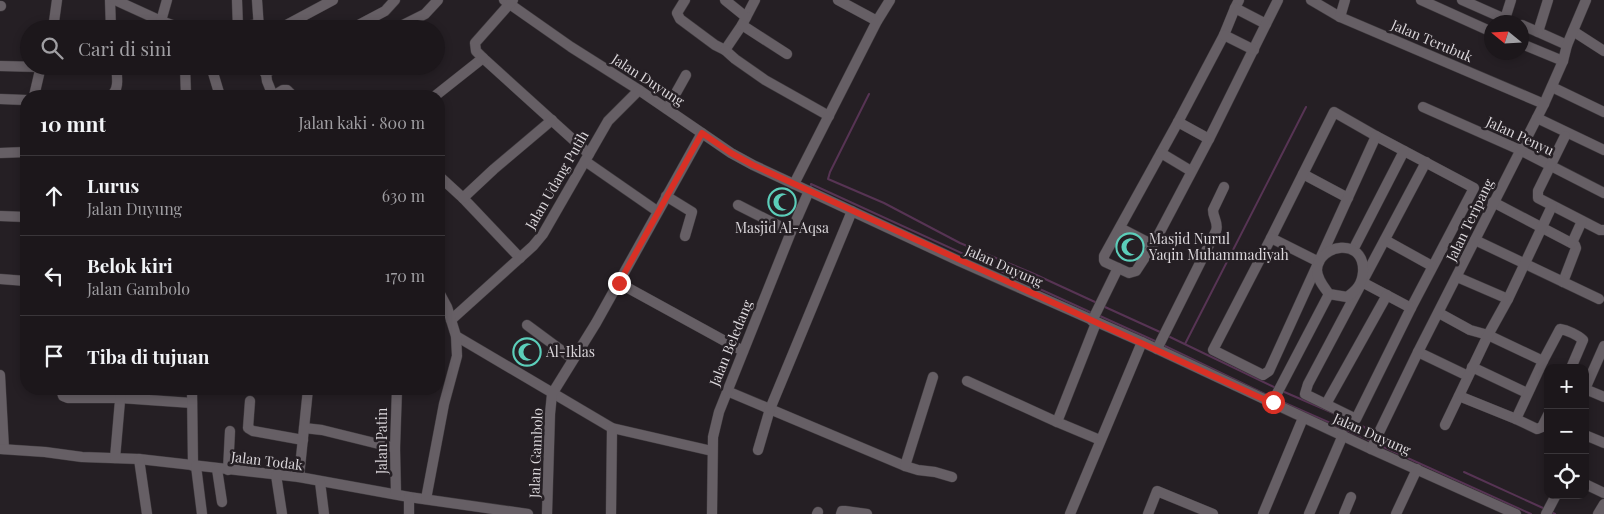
<!DOCTYPE html>
<html lang="id">
<meta charset="utf-8">
<style>
:root{--surface:#1c171b;--page:#292428;--text:#f1f3f6;--muted:#a09fa3;--line:#3a363a}
body{margin:0;font-family:"Playfair Display",serif;background:var(--page);color:var(--text)}
.controls{position:absolute;right:15px;bottom:15px;display:grid;overflow:hidden;border-radius:10px;box-shadow:0 2px 8px #0003}
.controls button{width:45px;height:45px;display:grid;place-items:center;padding:0;border:0;border-bottom:1px solid var(--line);background:var(--surface);color:var(--text);font:25px sans-serif}
.compass{position:absolute;left:1484px;top:15px;width:45px;height:45px;border-radius:50%;background:var(--surface);box-shadow:0 2px 8px #0003;rotate:288deg}
.stop{position:absolute;width:15px;height:15px;margin:-11px;border:4px solid #d93025;border-radius:50%;background:#fff}
.stop.end{background:#d93025;border-color:#fff;box-shadow:0 1px 5px #0008}
.list{margin:0;padding:0;list-style:none}
h2{display:flex;justify-content:space-between;align-items:center;height:65px;margin:0;padding:0 20px;font-size:21px}
h2 small{font-size:16px;font-weight:400;color:var(--muted)}
.list li{display:grid;grid-template-columns:32px 1fr auto;gap:15px;align-items:center;box-sizing:border-box;height:80px;padding:0 20px;border-top:1px solid var(--line)}
.list b{display:block;font-size:19px;white-space:nowrap}
.list p{margin:0;font-size:16px;white-space:nowrap;color:var(--muted)}
.list em{font-size:16px;font-style:normal;color:var(--muted)}
.icon{flex:none;width:28px;height:28px;fill:none;stroke:currentColor;stroke-width:2;stroke-linecap:round;stroke-linejoin:round}
.map{position:relative;flex:none;width:1604px;height:514px;overflow:hidden}
.search{position:absolute;background:var(--surface);box-shadow:0 2px 8px #0003;left:20px;top:20px;width:425px;height:55px;display:flex;align-items:center;gap:12px;box-sizing:border-box;padding:0 18px;border-radius:28px;color:var(--muted);font-size:19px}
.panel{position:absolute;background:var(--surface);box-shadow:0 2px 8px #0003;left:20px;top:90px;width:425px;height:305px;border-radius:20px}
.map>svg:first-child{display:block}
.lines{fill:none;stroke-linecap:round;stroke-linejoin:round}
.stream{stroke:#573454;stroke-width:2}
.minor-casing{stroke:#3f3a3e;stroke-width:11}
.minor{stroke:#665f65;stroke-width:10}
.route{stroke:#d93025;stroke-width:6}
.labels{text-anchor:middle;stroke-width:5;stroke-linejoin:round;paint-order:stroke}
.street-label{font-size:14px;fill:#dbd7db;stroke:#251f24}
.poi-label{font-size:14px;fill:#dbd7db;stroke:#251f24;text-anchor:start}
</style>
<div class="map">
<svg width="1604" height="514" viewBox="0 0 1604 514">
<rect width="100%" height="100%" fill="#251f24"/>
<g class="lines">
<!-- stream -->
<g class="stream">
<path d="M869,94L830,172L828,179L884,203L960,243L1032,273L1095,302"/>
<path d="M811,185V184L1090,312"/>
<path d="M1105,307L1160,332"/>
<path d="M1100,316L1155,341"/>
<path d="M1170,337L1276,388"/>
<path d="M1185,344L1306,107"/>
<path d="M1165,346L1271,397"/>
<path d="M1282,391L1340,416"/>
<path d="M1278,400L1369,440"/>
<path d="M1355,423L1373,431"/>
<path d="M1379,445L1531,514"/>
<path d="M1464,472L1543,508"/>
<path d="M1553,513L1555,514"/>
</g>
<!-- minor casing -->
<g class="minor-casing">
<g id="minor">
<path d="M110,0L111,29"/>
<path d="M115,0L161,21L183,29"/>
<path d="M237,0L238,28"/>
<path d="M257,0L259,29"/>
<path d="M504,0L571,47L639,90L731,153L753,165L959,261L1142,342L1371,449L1516,514"/>
<path d="M685,0L677,13L680,19L715,45L725,50L742,25L755,0"/>
<path d="M725,0L746,17"/>
<path d="M838,0L877,21"/>
<path d="M1239,0L1235,8L1266,24L1278,0"/>
<path d="M1311,0L1340,17L1544,104"/>
<path d="M1421,0L1492,32"/>
<path d="M1462,0L1505,19L1511,0"/>
<path d="M1548,0L1538,32L1567,45"/>
<path d="M0,6H1"/>
<path d="M1235,8L1224,35L1178,122L1104,256V260L1105,262L1129,273L1136,271L1153,245L1209,139L1266,24"/>
<path d="M1340,17L1345,0"/>
<path d="M161,21L167,0"/>
<path d="M742,25L787,54"/>
<path d="M1522,25L1538,32"/>
<path d="M53,29L57,0"/>
<path d="M231,29L258,24"/>
<path d="M279,29L333,0"/>
<path d="M351,29L385,11L395,0"/>
<path d="M395,29L425,14L438,0"/>
<path d="M1573,31L1604,51"/>
<path d="M1224,35L1254,50"/>
<path d="M1522,44L1563,61"/>
<path d="M725,50L735,59L765,80L829,116"/>
<path d="M483,58L589,154"/>
<path d="M0,66L41,67"/>
<path d="M185,66L186,96"/>
<path d="M211,66L220,96"/>
<path d="M265,66L267,81L273,96L283,90H287L293,96"/>
<path d="M265,73L279,66"/>
<path d="M1552,87L1604,112"/>
<path d="M34,96L41,66"/>
<path d="M110,96C120,91 117,76 116,66"/>
<path d="M435,96L483,58L476,51L475,43L513,0"/>
<path d="M0,99L26,100"/>
<path d="M1423,107L1520,150L1604,193"/>
<path d="M667,109L686,75"/>
<path d="M1537,118L1604,150"/>
<path d="M1178,122L1209,139"/>
<path d="M1565,136L1538,191V198L1600,230H1604"/>
<path d="M0,153L26,152"/>
<path d="M1161,153L1191,171"/>
<path d="M585,161L657,211"/>
<path d="M1303,174L1348,198"/>
<path d="M439,176L463,198L520,258"/>
<path d="M794,184L877,21L890,0"/>
<path d="M666,196L692,212L685,236"/>
<path d="M463,198L494,169L552,120"/>
<path d="M1493,202L1575,245L1576,248L1563,282"/>
<path d="M738,205L791,232"/>
<path d="M0,216L26,217"/>
<path d="M1120,228L1153,245"/>
<path d="M1271,238L1334,112L1376,136L1474,188L1411,308"/>
<path d="M1385,240L1432,266"/>
<path d="M1475,240L1599,299"/>
<path d="M1572,243L1582,221"/>
<path d="M1353,250L1404,151"/>
<path d="M1319,262L1271,238L1213,350L1263,375L1269,371L1376,136"/>
<path d="M1457,277L1508,299"/>
<path d="M0,279L26,281"/>
<path d="M1362,282L1411,308L1356,419L1305,394L1308,384L1426,162"/>
<path d="M619,283L743,351"/>
<path d="M1439,313L1470,330L1488,335L1543,361"/>
<path d="M451,320L533,246L543,234L608,121L639,90"/>
<path d="M1092,321L1118,268"/>
<path d="M1096,323L1057,422L1100,440"/>
<path d="M527,325L573,359"/>
<path d="M456,336L612,428L712,451"/>
<path d="M1157,349L1216,231C1219,223 1213,218 1213,210L1224,187"/>
<path d="M1418,352L1468,376"/>
<path d="M1472,367L1527,393"/>
<path d="M0,375L4,449"/>
<path d="M967,381L1057,422"/>
<path d="M61,389L63,396L68,398H120L192,403"/>
<path d="M192,389L193,466"/>
<path d="M1585,389L1604,346"/>
<path d="M1585,389L1604,397"/>
<path d="M727,391L905,466L918,470L935,472L952,477"/>
<path d="M1459,396L1516,419L1537,429L1542,427L1548,415"/>
<path d="M250,401L248,428L253,431L303,440"/>
<path d="M1272,403L1329,294C1324,287 1317,279 1317,270C1318,244 1365,236 1363,272C1362,284 1357,290 1347,297L1329,294"/>
<path d="M1326,404L1387,295"/>
<path d="M1516,419L1543,361L1560,329C1567,330 1578,335 1583,340L1571,368"/>
<path d="M1445,425L1488,335L1508,299L1552,206"/>
<path d="M304,428L322,430L395,448"/>
<path d="M1585,435L1604,443"/>
<path d="M0,449L45,452L82,457L139,459L299,477L409,497L528,514"/>
<path d="M1371,449L1418,352L1544,104L1563,61L1567,45L1586,0"/>
<path d="M758,450L770,409L852,211"/>
<path d="M115,458L121,389"/>
<path d="M139,459L147,514"/>
<path d="M196,466L202,514"/>
<path d="M905,466L933,377"/>
<path d="M217,469L222,502"/>
<path d="M228,470L230,431"/>
<path d="M276,475L282,514"/>
<path d="M299,477L308,389"/>
<path d="M320,482L324,514"/>
<path d="M1585,484L1604,493"/>
<path d="M396,494L395,448L397,389"/>
<path d="M409,497V514"/>
<path d="M426,499L444,404L457,356L456,336L447,307L439,292"/>
<path d="M547,514L550,414L552,394L596,323L702,133"/>
<path d="M611,514L612,428"/>
<path d="M712,514L713,437L719,412L791,232L809,191"/>
<path d="M817,514L818,512"/>
<path d="M841,514L842,511H845L867,514"/>
<path d="M1070,514L1142,342"/>
<path d="M1148,514L1157,491L1213,514"/>
<path d="M1263,514L1303,418"/>
<path d="M1309,514L1343,435"/>
<path d="M1344,514L1351,497"/>
<path d="M1396,514L1417,469"/>
<path d="M1546,514L1556,495"/>
<path d="M1598,514L1604,504"/>
</g>
</g>
<!-- minor -->
<use href="#minor" class="minor"/>
</g>
<g class="lines">
<!-- route -->
<path class="route" d="M619,283L702,133L731,153L753,165L1272,403L1273,402"/>
</g>
<!-- icons -->
<defs>
<g id="mosque-ring" transform="scale(1.4375)"><circle r="9.5" fill="#251f24" stroke="#5cceba" stroke-width="1.5"/><path d="M3.5-4.9A6 6 0 1 0 3.5 4.9A5 5 0 1 1 3.5-4.9Z" fill="#5cceba"/></g>
</defs>
<g fill-rule="evenodd">
<use href="#mosque-ring" x="782" y="202"/>
<use href="#mosque-ring" x="1130" y="247"/>
<use href="#mosque-ring" x="527" y="352"/>
</g>
<g class="labels">
<!-- street labels -->
<g class="street-label">
<text transform="translate(1432 41) rotate(23)" y="5">Jalan Terubuk</text>
<text transform="translate(648 80) rotate(33)" y="5">Jalan Duyung</text>
<text transform="translate(1520 136) rotate(25)" y="5">Jalan Penyu</text>
<text transform="translate(557 180) rotate(-60)" y="5">Jalan Udang Putih</text>
<text transform="translate(1470 220) rotate(-64)" y="5">Jalan Teripang</text>
<text transform="translate(1004 266) rotate(24)" y="5">Jalan Duyung</text>
<text transform="translate(731 343) rotate(-68)" y="5">Jalan Beledang</text>
<text transform="translate(1372 434) rotate(24)" y="5">Jalan Duyung</text>
<text transform="translate(382 441) rotate(-90)" y="5">Jalan Patin</text>
<text transform="translate(536 453) rotate(-88)" y="5">Jalan Gambolo</text>
<text transform="translate(267 461) rotate(7)" y="5">Jalan Todak</text>
</g>
<!-- poi labels -->
<g class="poi-label">
<text x="782" y="233" text-anchor="middle">Masjid Al-Aqsa</text>
<text x="1149" y="244">Masjid Nurul<tspan x="1149" dy="16">Yaqin Muhammadiyah</tspan></text>
<text x="546" y="357">Al-Iklas</text>
</g>
</g>
</svg>
<div class="controls">
<button>+</button>
<button>−</button>
<button><svg class="icon" aria-label="locate" viewBox="0 0 24 24"><circle cx="12" cy="12" r="6"/><path d="M12 2v4M12 18v4M2 12h4M18 12h4"/></svg></button>
</div>
<svg class="compass" viewBox="-18 -18 36 36"><path d="M0-13l5 13h-10z" fill="#e53935"/><path d="M0 13l5-13h-10z" fill="#a09fa3"/></svg>
<div class="stop" style="left:1273px;top:402px"></div>
<div class="stop end" style="left:619px;top:283px"></div>
<div class="search"><svg class="icon" aria-label="search" viewBox="0 0 24 24"><circle cx="10" cy="10" r="6"/><path d="M15 15l6 6"/></svg>Cari di sini</div>
<section class="panel">
<h2>10 mnt<small>Jalan kaki · 800 m</small></h2>
<ul class="list">
<li><svg class="icon" aria-label="ahead" viewBox="0 0 24 24"><path d="M12 20V5M6 11l6-6 6 6"/></svg><div><b>Lurus</b><p>Jalan Duyung</p></div><em>630 m</em></li>
<li><svg class="icon" aria-label="left" viewBox="0 0 24 24"><path d="M17 20v-9H6M10 6l-5 5 5 5"/></svg><div><b>Belok kiri</b><p>Jalan Gambolo</p></div><em>170 m</em></li>
<li><svg class="icon" aria-label="arrive" viewBox="0 0 24 24"><path d="M6 21V4h12l-3 4 3 4H6"/></svg><div><b>Tiba di tujuan</b></div></li>
</ul>
</section>
</div>
